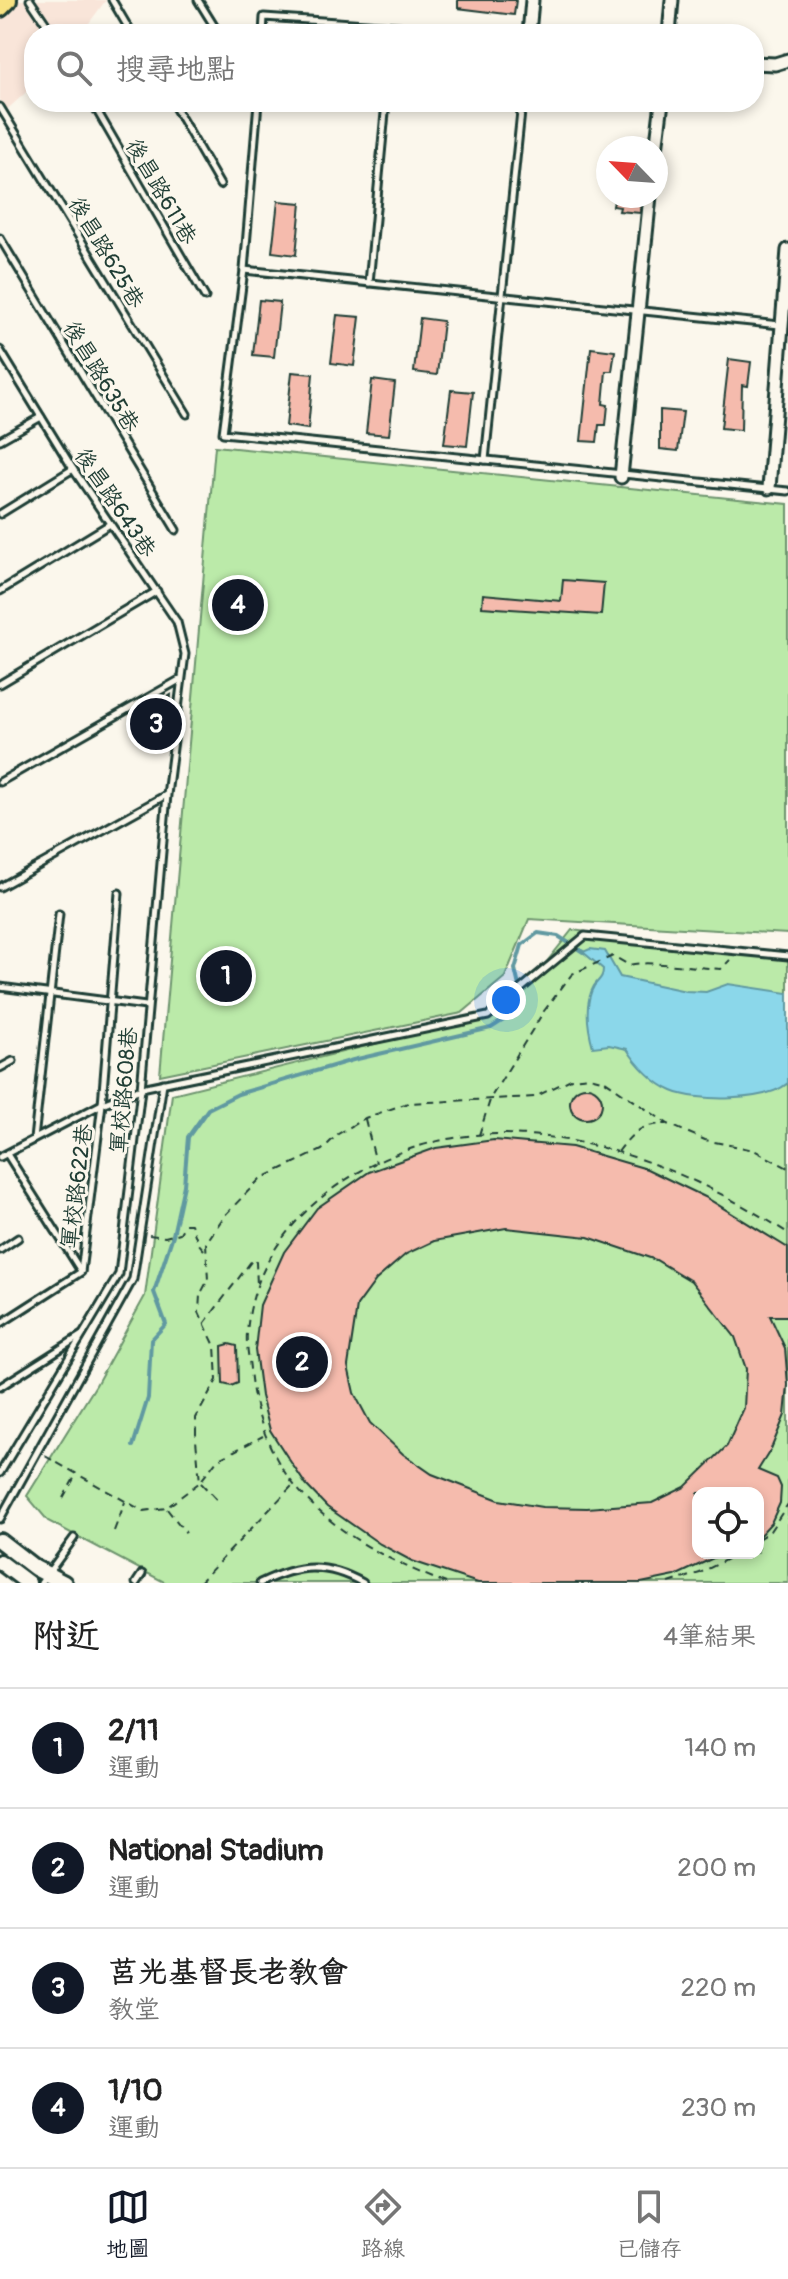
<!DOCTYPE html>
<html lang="zh-TW">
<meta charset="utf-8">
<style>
:root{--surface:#fff;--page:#f6f6f6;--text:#222;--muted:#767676;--line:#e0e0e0;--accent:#111827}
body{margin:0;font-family:Pangolin,"LXGW WenKai TC",sans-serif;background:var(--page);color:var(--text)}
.controls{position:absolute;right:24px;bottom:24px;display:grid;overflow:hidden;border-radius:16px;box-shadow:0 4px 12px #0003}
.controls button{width:72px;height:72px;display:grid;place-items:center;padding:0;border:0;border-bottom:2px solid var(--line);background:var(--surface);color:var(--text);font:40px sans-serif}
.compass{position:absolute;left:596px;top:136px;width:72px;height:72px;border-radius:50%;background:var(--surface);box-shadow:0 4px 12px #0003;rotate:295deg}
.you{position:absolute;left:506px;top:1000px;width:28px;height:28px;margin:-20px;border:6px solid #fff;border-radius:50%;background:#1a73e8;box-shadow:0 0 0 12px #1a73e833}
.badge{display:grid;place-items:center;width:52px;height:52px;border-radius:50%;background:var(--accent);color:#fff;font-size:26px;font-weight:700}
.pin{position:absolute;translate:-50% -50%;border:4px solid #fff;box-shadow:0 2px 8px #0006}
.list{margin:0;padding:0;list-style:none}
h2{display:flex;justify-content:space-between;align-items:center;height:104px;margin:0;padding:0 32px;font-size:34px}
h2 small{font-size:26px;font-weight:400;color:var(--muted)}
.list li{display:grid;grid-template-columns:52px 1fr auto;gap:24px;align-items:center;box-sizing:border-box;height:120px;padding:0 32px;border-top:2px solid var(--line)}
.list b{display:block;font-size:30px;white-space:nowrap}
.list p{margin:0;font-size:26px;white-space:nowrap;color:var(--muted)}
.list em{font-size:26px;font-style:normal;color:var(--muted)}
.icon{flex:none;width:44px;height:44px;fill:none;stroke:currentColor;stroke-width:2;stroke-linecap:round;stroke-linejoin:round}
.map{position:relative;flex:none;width:788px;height:1583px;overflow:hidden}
.search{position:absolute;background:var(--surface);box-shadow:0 4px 12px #0003;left:24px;right:24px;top:24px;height:88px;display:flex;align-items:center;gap:20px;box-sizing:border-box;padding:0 28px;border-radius:32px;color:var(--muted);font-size:30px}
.sheet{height:584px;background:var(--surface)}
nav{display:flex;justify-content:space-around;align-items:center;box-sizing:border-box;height:112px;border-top:2px solid var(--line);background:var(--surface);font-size:22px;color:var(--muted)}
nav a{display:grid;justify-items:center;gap:4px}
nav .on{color:var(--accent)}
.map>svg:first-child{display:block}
.built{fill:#f9e5d9}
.green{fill:#bbeaa9;stroke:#6d946e;stroke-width:2;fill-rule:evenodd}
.water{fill:#8bd7ea;stroke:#6099a1;stroke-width:2}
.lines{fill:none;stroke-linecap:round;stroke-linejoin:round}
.stream{stroke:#6099a1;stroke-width:4}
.building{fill:#f5bbad;stroke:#1f3d34;stroke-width:2;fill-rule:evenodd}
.service-casing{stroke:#1f3d34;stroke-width:11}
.minor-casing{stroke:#1f3d34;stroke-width:17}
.tertiary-casing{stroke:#1f3d34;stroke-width:20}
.primary-casing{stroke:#1f3d34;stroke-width:24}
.path{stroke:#1f3d34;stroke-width:2;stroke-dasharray:8 6;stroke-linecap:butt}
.service{stroke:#fbf7ec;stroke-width:5}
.minor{stroke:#fbf7ec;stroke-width:11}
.tertiary{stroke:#fbf7ec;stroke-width:14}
.primary{stroke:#f8e281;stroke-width:18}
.labels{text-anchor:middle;stroke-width:6;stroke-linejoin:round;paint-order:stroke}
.street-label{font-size:22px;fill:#1f3d34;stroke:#fbf7ec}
</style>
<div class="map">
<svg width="788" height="1583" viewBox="0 0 788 1583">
<rect width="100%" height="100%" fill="#fbf7ec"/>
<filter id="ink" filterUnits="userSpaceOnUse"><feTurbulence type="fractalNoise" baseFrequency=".0125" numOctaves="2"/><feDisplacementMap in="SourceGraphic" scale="16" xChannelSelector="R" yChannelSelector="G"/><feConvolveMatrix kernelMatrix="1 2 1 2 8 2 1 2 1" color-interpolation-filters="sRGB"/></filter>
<g filter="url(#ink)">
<!-- built -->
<path class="built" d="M0,0H106L81,34H34V85L0,116Z"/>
<!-- green -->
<g class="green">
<path d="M215,446L788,504V934L529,919L505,977L462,1013L160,1075Z"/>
<path d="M572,930L735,952L788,955V1583H166L48,1521L27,1496L96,1385L145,1296L172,1094L488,1016L537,974ZM698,1493H758V1553H698Z"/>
</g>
<!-- water -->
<path class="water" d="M590,949L605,951L620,977L686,991L706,992L728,984L788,993V1083C766,1102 698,1102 672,1091C655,1084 637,1065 627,1049L609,1045L593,1047C588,1029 584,1003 594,986C599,979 603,978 603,969L583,952Z"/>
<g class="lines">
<!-- stream -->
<path class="stream" d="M133,1446L148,1398L151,1340L166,1324L154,1292L173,1235L184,1185L188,1137L208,1109L238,1094L353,1060L491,1028L516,1012L522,999L515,969L522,945L538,933L558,936L583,952"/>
</g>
<!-- building -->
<g class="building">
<path d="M458,0H516L514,15L458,8Z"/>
<path d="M615,196H641L640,213L619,211L620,207L613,206Z"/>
<path d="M278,201L301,203L296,255L272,252Z"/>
<path d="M259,300L280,302L274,357L253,355Z"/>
<path d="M337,315L360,317L354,366L331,363Z"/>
<path d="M420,318L443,321L437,375L414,372Z"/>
<path d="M591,348L615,351L612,371H606L603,404L608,405L606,425H599L597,442L581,441Z"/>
<path d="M729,359L751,362L748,386L742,385L741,430L721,428Z"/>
<path d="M292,372L313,374L308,429L286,426Z"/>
<path d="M372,380L395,383L389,435L366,433Z"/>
<path d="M451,390L473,392L467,446L444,444Z"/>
<path d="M660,410L683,412L678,451L660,449Z"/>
<path d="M563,580L604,583L601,615L482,607L483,594L561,601Z"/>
<path d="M171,695L168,733L154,741L138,716Z"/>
<circle cx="586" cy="1103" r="16"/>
<path d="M494,1140L572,1147L647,1169L705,1197L788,1248V1316H770L785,1348L788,1385L785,1415L771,1449L758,1470L777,1478L781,1487L780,1503L771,1523L758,1537V1493H698V1553H724L675,1576L641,1583H478L412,1561L380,1544L327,1507L306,1485L288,1458L270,1430L261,1396L255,1350L260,1305L284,1252L317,1208L369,1172L436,1148ZM506,1228L588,1237L656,1260L691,1281L735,1337L746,1369L744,1408L727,1446L685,1487L652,1503L587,1508L542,1507L499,1500L432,1474L403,1454L370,1423L354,1393L348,1366L357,1306L376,1280L406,1254L434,1241Z"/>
<path d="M229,1344L237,1346L238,1383L231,1386L223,1384L222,1346Z"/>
</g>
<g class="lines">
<!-- service casing -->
<g class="service-casing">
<g id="service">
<path d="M30,0L53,34"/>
<path d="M112,0L132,34"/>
<path d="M198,0L219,34"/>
<path d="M263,34L264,17L511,34"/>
<path d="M92,102L205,297"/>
<path d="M172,102L220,185"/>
<path d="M258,102L244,270L223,433L788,491"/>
<path d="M0,107L187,414"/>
<path d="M0,238L176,530"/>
<path d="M244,270L780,325"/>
<path d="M369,283L386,102"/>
<path d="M0,350L73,469L177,622L185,654L167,795L141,1089L119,1274L0,1473"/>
<path d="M0,440L41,417"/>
<path d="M485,460L522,102"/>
<path d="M0,514L73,469"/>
<path d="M0,591L110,524"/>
<path d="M0,684L157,591"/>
<path d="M0,782L181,679"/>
<path d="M0,887L166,795"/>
<path d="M0,987L146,1006"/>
<path d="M0,1068L13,1061"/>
<path d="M34,1139L59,914"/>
<path d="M7,1154L81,1271"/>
<path d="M0,1157L102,1104L146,1087L488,1016L585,936L788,956"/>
<path d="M0,1250L18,1238"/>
<path d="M0,1324L81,1272L102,1104L119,893"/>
<path d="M0,1387L82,1335"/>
<path d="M0,1519L133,1279L163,1083"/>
<path d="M41,1583L74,1538"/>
<path d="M136,1583L142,1574"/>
<path d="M260,1583C299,1564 326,1562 363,1583"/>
</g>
</g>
<!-- minor casing -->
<g class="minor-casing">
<g id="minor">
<path d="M529,34L532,0"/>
<path d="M669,34L672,0"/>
<path d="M754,63L775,64L788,60"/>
<path d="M656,150L662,102"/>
<path d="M621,477L650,196"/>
<path d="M769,488L788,250"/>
</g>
</g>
<!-- tertiary casing -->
<g class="tertiary-casing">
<g id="tertiary">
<path d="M0,1541L35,1568L64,1583"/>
<path d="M0,1562L28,1583"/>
</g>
</g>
<!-- primary casing -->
<g class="primary-casing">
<path id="primary" d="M0,7L7,0"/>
</g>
<!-- path -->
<g class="path">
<path d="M365,1119L376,1163"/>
<path d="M479,1135L491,1097L544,1011L572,974L613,956L629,965C648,960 697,968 721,969L730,960"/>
<path d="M618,1152C633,1132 641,1124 667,1124"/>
<path d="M149,1235L165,1237L180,1233L185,1224H191L198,1243L204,1250"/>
<path d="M204,1324L253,1259L256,1262L257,1285"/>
<path d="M45,1456L143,1511L166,1508L200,1482L217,1460L263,1436"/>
<path d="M63,1498L76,1475"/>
<path d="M216,1499L200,1482L196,1440V1418L217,1380L215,1346L199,1312L200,1295L208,1280L206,1243L225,1215L260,1179L322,1150L338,1134L365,1118L408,1103L535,1097L571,1079L590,1077L605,1081L668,1124L705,1140L754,1150L788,1168"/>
<path d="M167,1509L186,1533"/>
<path d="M114,1531L125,1502"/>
<path d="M758,1539L770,1531L788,1504"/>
<path d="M199,1583L292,1486"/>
<path d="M446,1583C390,1562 334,1533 295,1486C269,1455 253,1409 250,1369C249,1358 246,1345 247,1333C256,1209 391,1131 506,1134C607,1136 704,1179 788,1233"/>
<path d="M669,1583L700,1573L739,1553"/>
</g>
<!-- service -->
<use href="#service" class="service"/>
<!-- minor -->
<use href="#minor" class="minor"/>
<!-- tertiary -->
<use href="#tertiary" class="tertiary"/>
<!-- primary -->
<use href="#primary" class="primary"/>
</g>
</g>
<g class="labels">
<!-- street labels -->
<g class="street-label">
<text transform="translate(162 191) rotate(60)" y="8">後昌路611巷</text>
<text transform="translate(107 252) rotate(59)" y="8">後昌路625巷</text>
<text transform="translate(102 376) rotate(59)" y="8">後昌路635巷</text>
<text transform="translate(116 502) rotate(56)" y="8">後昌路643巷</text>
<text transform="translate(123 1090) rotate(-85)" y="8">軍校路608巷</text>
<text transform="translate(76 1186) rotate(-83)" y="8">軍校路622巷</text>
</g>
</g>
</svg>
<div class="controls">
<button><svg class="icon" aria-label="locate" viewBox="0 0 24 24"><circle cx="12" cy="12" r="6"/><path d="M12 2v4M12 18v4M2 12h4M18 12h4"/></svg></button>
</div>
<svg class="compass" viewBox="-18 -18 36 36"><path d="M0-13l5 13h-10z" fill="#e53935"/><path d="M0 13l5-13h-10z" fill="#767676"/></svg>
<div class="you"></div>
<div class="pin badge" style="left:226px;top:976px">1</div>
<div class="pin badge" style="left:302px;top:1362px">2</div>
<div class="pin badge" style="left:156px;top:724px">3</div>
<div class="pin badge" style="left:238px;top:605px">4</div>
<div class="search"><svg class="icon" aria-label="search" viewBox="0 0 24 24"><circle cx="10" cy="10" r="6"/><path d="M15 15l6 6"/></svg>搜尋地點</div>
</div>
<section class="sheet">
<h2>附近<small>4筆結果</small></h2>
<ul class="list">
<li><span class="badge">1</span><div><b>2/11</b><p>運動</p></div><em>140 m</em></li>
<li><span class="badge">2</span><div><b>National Stadium</b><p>運動</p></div><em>200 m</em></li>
<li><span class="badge">3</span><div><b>莒光基督長老教會</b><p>教堂</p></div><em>220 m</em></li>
<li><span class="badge">4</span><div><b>1/10</b><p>運動</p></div><em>230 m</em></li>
</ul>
</section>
<nav>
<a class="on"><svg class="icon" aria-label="map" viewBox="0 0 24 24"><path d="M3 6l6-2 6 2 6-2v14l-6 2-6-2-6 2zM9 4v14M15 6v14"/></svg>地圖</a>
<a><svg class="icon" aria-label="directions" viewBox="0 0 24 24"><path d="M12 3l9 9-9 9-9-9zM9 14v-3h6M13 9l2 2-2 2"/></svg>路線</a>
<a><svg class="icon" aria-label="saved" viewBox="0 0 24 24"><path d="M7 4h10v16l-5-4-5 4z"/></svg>已儲存</a>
</nav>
